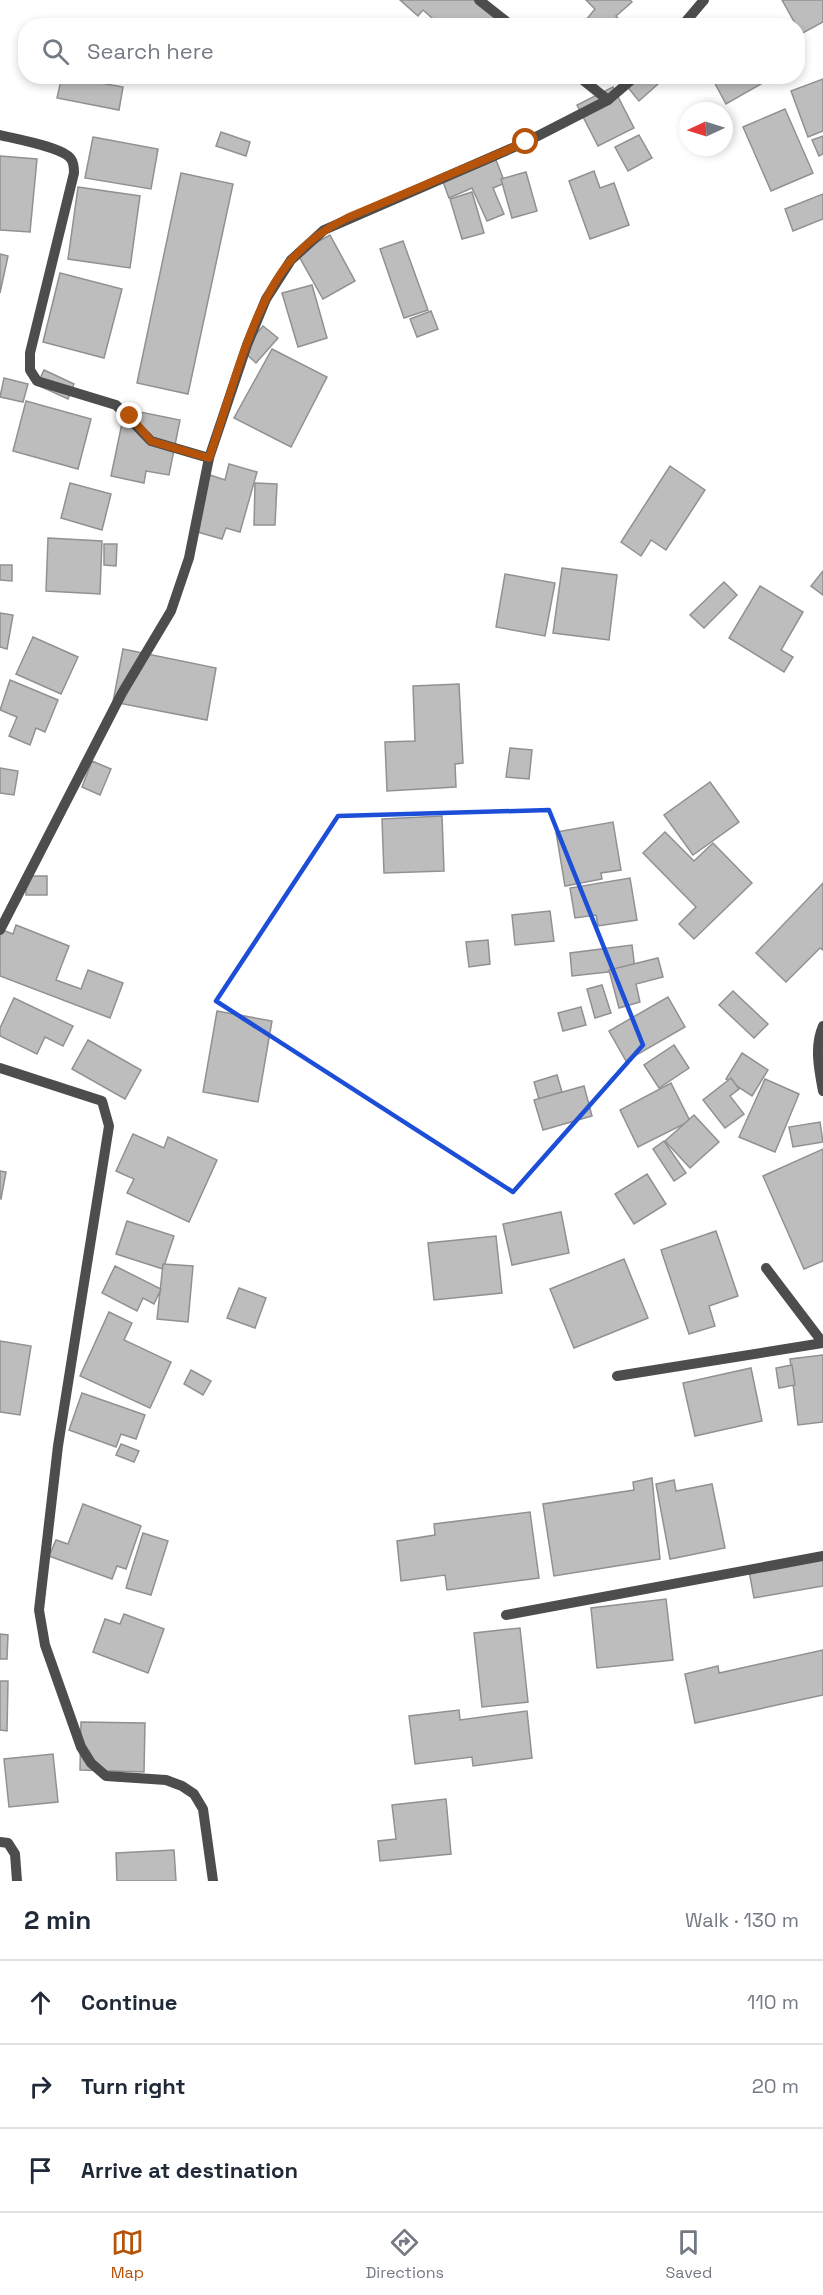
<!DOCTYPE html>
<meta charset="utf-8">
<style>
:root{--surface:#fff;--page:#f6f6f7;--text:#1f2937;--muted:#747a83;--line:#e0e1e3;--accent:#b45309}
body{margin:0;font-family:"Space Grotesk",sans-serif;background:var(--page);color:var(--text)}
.compass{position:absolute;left:679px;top:102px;width:54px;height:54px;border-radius:50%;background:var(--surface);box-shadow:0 3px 9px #0003;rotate:266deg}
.stop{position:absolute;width:18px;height:18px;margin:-14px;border:4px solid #b45309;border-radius:50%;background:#fff}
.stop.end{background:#b45309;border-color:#fff;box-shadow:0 2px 6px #0008}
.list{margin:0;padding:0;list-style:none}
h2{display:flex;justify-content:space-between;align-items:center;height:78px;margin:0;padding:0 24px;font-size:26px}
h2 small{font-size:20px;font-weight:400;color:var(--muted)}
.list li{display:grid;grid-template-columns:39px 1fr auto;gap:18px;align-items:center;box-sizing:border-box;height:84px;padding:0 24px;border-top:2px solid var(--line)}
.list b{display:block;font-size:22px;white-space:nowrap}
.list em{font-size:20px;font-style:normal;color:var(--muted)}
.icon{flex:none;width:33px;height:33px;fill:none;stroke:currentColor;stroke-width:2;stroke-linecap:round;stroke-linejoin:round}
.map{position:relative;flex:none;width:823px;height:1881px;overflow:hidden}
.search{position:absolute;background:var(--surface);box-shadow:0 3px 9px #0003;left:18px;right:18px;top:18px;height:66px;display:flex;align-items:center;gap:15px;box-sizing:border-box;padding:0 21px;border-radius:24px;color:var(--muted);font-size:22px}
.sheet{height:330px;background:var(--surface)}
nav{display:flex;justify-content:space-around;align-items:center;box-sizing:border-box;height:84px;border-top:2px solid var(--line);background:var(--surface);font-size:16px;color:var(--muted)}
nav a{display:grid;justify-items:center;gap:3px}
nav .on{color:var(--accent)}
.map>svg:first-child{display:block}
.building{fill:#bdbdbd;stroke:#919191;stroke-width:1.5}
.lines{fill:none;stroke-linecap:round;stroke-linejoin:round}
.minor{stroke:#4d4d4d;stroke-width:10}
.route{stroke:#b45309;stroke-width:8}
.marked{fill:none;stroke:#1d4ed8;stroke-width:4.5;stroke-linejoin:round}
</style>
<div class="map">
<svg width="823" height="1881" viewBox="0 0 823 1881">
<rect width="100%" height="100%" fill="#fff"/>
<!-- building -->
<g class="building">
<path d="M400,0H481L501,18L495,26H441L423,10L418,16Z"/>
<path d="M586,0H630L632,2L616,16L625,26H581L595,9Z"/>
<path d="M782,0H823V22L801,34Z"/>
<path d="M62,76L123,87L119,110L57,98Z"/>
<path d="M636,76H667L639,101L626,85Z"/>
<path d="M711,76H757L761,84L726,104Z"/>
<path d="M823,79V131L808,137L791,91Z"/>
<path d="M613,87L634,128L598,146L577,105Z"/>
<path d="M785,109L813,173L771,191L743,127Z"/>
<path d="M221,132L250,142L246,156L216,146Z"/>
<path d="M639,135L652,158L628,171L615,147Z"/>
<path d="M823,136V154L819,156L812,140Z"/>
<path d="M93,137L158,149L151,189L85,178Z"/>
<path d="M0,156L37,159L30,232L0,230Z"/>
<path d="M496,160L505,183L493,188L504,214L487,221L472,188L449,198L443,182Z"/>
<path d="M594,171L600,188L614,183L629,225L590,239L569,181Z"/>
<path d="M526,172L537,211L512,218L501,179Z"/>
<path d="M181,173L233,184L188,394L137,383Z"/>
<path d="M78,187L140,196L130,268L68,259Z"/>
<path d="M472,192L484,233L462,239L450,199Z"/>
<path d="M823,194V219L793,231L785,209Z"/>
<path d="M330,235L355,281L323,299L297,253Z"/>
<path d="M403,241L428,310L404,318L380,249Z"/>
<path d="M0,254L8,256L0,293Z"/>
<path d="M60,273L122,289L104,358L43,342Z"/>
<path d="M312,285L327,338L298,347L282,293Z"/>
<path d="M431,311L438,329L417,337L410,319Z"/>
<path d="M263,326L278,338L256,363L242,350Z"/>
<path d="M272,349L327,377L291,447L234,418Z"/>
<path d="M44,370L74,384L68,399L37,385Z"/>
<path d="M4,378L28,384L23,402L0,397Z"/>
<path d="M26,401L91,419L78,469L13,451Z"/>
<path d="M125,409L180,420L169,475L146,471L144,483L111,476Z"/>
<path d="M229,464L257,472L240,532L226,528L222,539L194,531L210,475L225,480Z"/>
<path d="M670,466L705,490L666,550L651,540L641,556L621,542Z"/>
<path d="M70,483L111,494L102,530L61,518Z"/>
<path d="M255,483L277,484L275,525H254Z"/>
<path d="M48,538L102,541L100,594L46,591Z"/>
<path d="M104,544H117L116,566L104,565Z"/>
<path d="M0,565H12V581L0,580Z"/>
<path d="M562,568L617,575L609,640L553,633Z"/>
<path d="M823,571V595L811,586Z"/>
<path d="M505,574L555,583L545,636L496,627Z"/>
<path d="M724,582L737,595L704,628L690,615Z"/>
<path d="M760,586L803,612L781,650L793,657L784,672L729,638Z"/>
<path d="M0,613L13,615L7,649L0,647Z"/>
<path d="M33,637L78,657L61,694L16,674Z"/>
<path d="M123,649L216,668L207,720L113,702Z"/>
<path d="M10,680L58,700L45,732L36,728L30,745L9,736L17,717L0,710Z"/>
<path d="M459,684L463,763L455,764L456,787L387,791L385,742L415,741L413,686Z"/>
<path d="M510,748L532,750L529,779L506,777Z"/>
<path d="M92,761L111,769L100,795L82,787Z"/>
<path d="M0,768L18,771L14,795L0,793Z"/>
<path d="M710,782L739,822L693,855L664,815Z"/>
<path d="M442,816L444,871L384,873L382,819Z"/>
<path d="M613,822L621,870L601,873L602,879L565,886L556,832Z"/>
<path d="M665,832L694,861L713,843L752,883L694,939L679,924L696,907L643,853Z"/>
<rect x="26" y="876" width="21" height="19"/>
<path d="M630,878L637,920L598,926L596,915L575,918L570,888Z"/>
<path d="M823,883V950L820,948L786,982L756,953Z"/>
<path d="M550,911L554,941L515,945L512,915Z"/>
<path d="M16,925L69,946L56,980L81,989L88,970L123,983L110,1018L0,976V929L13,934Z"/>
<path d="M488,940L490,964L469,967L466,942Z"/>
<path d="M632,945L635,969L572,976L570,953Z"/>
<path d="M658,958L663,977L636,984L640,1002L619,1008L609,970Z"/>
<path d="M602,985L611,1013L595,1018L587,989Z"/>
<path d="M733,991L768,1024L754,1038L719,1005Z"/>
<path d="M668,997L685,1027L626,1061L609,1031Z"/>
<path d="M14,998L73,1026L63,1046L45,1037L37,1054L0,1036V1028Z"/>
<path d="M581,1007L586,1025L563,1031L558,1013Z"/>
<path d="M217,1011L272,1021L258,1102L203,1092Z"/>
<path d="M88,1040L141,1070L125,1099L72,1069Z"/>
<path d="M674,1045L689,1068L659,1088L644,1065Z"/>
<path d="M742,1053L768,1070L752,1096L726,1079Z"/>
<path d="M557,1075L562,1092L539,1099L534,1082Z"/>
<path d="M731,1078L739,1089L730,1096L744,1114L725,1128L703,1100Z"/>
<path d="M765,1079L799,1094L775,1152L739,1137Z"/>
<path d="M671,1083L690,1121L638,1147L620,1110Z"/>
<path d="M584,1086L592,1116L543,1130L534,1100Z"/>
<path d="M694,1115L719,1142L690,1168L665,1141Z"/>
<path d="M820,1122L823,1142L793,1147L789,1127Z"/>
<path d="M133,1134L164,1148L168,1137L217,1160L189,1222L127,1193L134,1179L116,1171Z"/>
<path d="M664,1141L686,1173L674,1181L653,1149Z"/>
<path d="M823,1149V1261L804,1269L763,1176Z"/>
<path d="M0,1171L6,1172L1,1199L0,1198Z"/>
<path d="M647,1174L666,1204L634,1224L615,1194Z"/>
<path d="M561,1212L569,1253L512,1265L503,1224Z"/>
<path d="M127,1221L174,1236L163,1269L116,1254Z"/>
<path d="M716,1231L738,1296L709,1306L715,1326L689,1334L661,1250Z"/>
<path d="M496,1236L502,1293L434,1300L428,1243Z"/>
<path d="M624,1259L648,1318L574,1348L550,1289Z"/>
<path d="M163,1264L193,1266L188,1322L157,1319Z"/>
<path d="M115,1266L161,1289L154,1304L143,1298L137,1311L102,1293Z"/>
<path d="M239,1288L266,1298L255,1328L227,1318Z"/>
<path d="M109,1312L132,1323L124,1340L171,1362L150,1408L80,1376Z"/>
<path d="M0,1341L31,1346L20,1415L0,1412Z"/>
<path d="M823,1355V1422L798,1425L790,1359Z"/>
<path d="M792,1365L795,1385L779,1388L776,1368Z"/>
<path d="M751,1368L762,1421L695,1436L683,1383Z"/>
<path d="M191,1370L211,1381L203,1395L184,1384Z"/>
<path d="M82,1393L145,1415L136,1439L121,1434L116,1447L69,1430Z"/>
<path d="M121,1444L139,1451L134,1462L116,1455Z"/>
<path d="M652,1478L660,1559L554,1576L543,1504L634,1490L633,1482Z"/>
<path d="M674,1480L676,1491L712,1484L725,1548L670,1559L656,1484Z"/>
<path d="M83,1504L141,1526L126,1569L117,1566L112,1579L49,1556L56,1540L68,1544Z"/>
<path d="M530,1512L539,1578L447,1590L445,1575L401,1581L397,1541L435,1535L434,1524Z"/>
<path d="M143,1533L168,1541L151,1595L126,1588Z"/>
<path d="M823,1557V1586L754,1598L749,1571Z"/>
<path d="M666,1599L673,1660L597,1668L591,1608Z"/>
<path d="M124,1614L164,1629L148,1673L93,1652L105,1619L120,1624Z"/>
<path d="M520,1628L528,1702L482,1707L474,1633Z"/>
<path d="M0,1634L8,1635L7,1659H0Z"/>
<path d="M823,1650V1695L695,1723L685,1674L718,1666L719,1673Z"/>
<path d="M0,1681H8L7,1731L0,1730Z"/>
<path d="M459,1710L460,1720L527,1711L532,1758L473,1766L472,1757L415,1764L409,1716Z"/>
<path d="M81,1722L145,1723L144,1772L80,1770Z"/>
<path d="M53,1754L58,1802L9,1807L4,1759Z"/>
<path d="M446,1799L451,1854L380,1861L378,1841L396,1839L392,1805Z"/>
<path d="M174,1850L176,1881H117L116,1853Z"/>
</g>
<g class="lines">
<!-- minor -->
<g class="minor">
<path d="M479,0L512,26"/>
<path d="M682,26L704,0"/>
<path d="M578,76L608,100"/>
<path d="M0,135C16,139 63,147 71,159C74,163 74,168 74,173L30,353V370L37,381L116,405L151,441L209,458"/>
<path d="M0,930L122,693L171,611L189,558L209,458L247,345L266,299L291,260L324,230L526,142L608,100L636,76"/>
<path d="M823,1026C814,1046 819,1070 823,1091"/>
<path d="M0,1068L102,1101L109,1126L58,1446L39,1610L45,1645L81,1747L91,1763L106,1776L166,1780L182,1786L194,1794L203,1809L213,1881"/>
<path d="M766,1268L823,1343"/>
<path d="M617,1376L823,1343"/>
<path d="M506,1615L823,1556"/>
<path d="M0,1842L8,1843L15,1854L17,1881"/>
</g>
</g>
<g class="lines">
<!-- route -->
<path class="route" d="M130,416L151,441L209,458C230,399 251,305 292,259C308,241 326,228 347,218L526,142"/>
</g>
<!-- marked area -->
<path class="marked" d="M549,810L643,1045L513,1192L216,1001L338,816Z"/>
</svg>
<svg class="compass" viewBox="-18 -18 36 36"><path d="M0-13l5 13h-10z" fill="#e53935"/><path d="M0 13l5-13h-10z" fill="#747a83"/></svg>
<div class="stop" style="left:526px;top:142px"></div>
<div class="stop end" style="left:130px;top:416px"></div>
<div class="search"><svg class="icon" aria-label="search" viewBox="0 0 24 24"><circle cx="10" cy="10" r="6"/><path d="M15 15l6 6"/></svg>Search here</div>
</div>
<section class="sheet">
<h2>2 min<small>Walk · 130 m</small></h2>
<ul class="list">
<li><svg class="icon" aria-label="ahead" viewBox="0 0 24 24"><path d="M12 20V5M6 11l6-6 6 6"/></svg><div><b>Continue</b></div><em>110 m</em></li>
<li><svg class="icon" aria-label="right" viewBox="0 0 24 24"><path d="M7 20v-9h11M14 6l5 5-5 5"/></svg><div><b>Turn right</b></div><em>20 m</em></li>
<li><svg class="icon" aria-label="arrive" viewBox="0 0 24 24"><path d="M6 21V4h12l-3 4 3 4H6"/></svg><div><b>Arrive at destination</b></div></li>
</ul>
</section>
<nav>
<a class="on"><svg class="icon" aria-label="map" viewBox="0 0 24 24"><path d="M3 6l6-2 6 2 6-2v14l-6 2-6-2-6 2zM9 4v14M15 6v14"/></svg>Map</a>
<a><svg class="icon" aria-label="directions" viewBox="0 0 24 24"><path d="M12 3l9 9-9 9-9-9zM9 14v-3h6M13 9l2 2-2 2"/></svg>Directions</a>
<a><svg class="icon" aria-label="saved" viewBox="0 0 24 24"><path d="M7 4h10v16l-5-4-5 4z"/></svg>Saved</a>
</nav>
